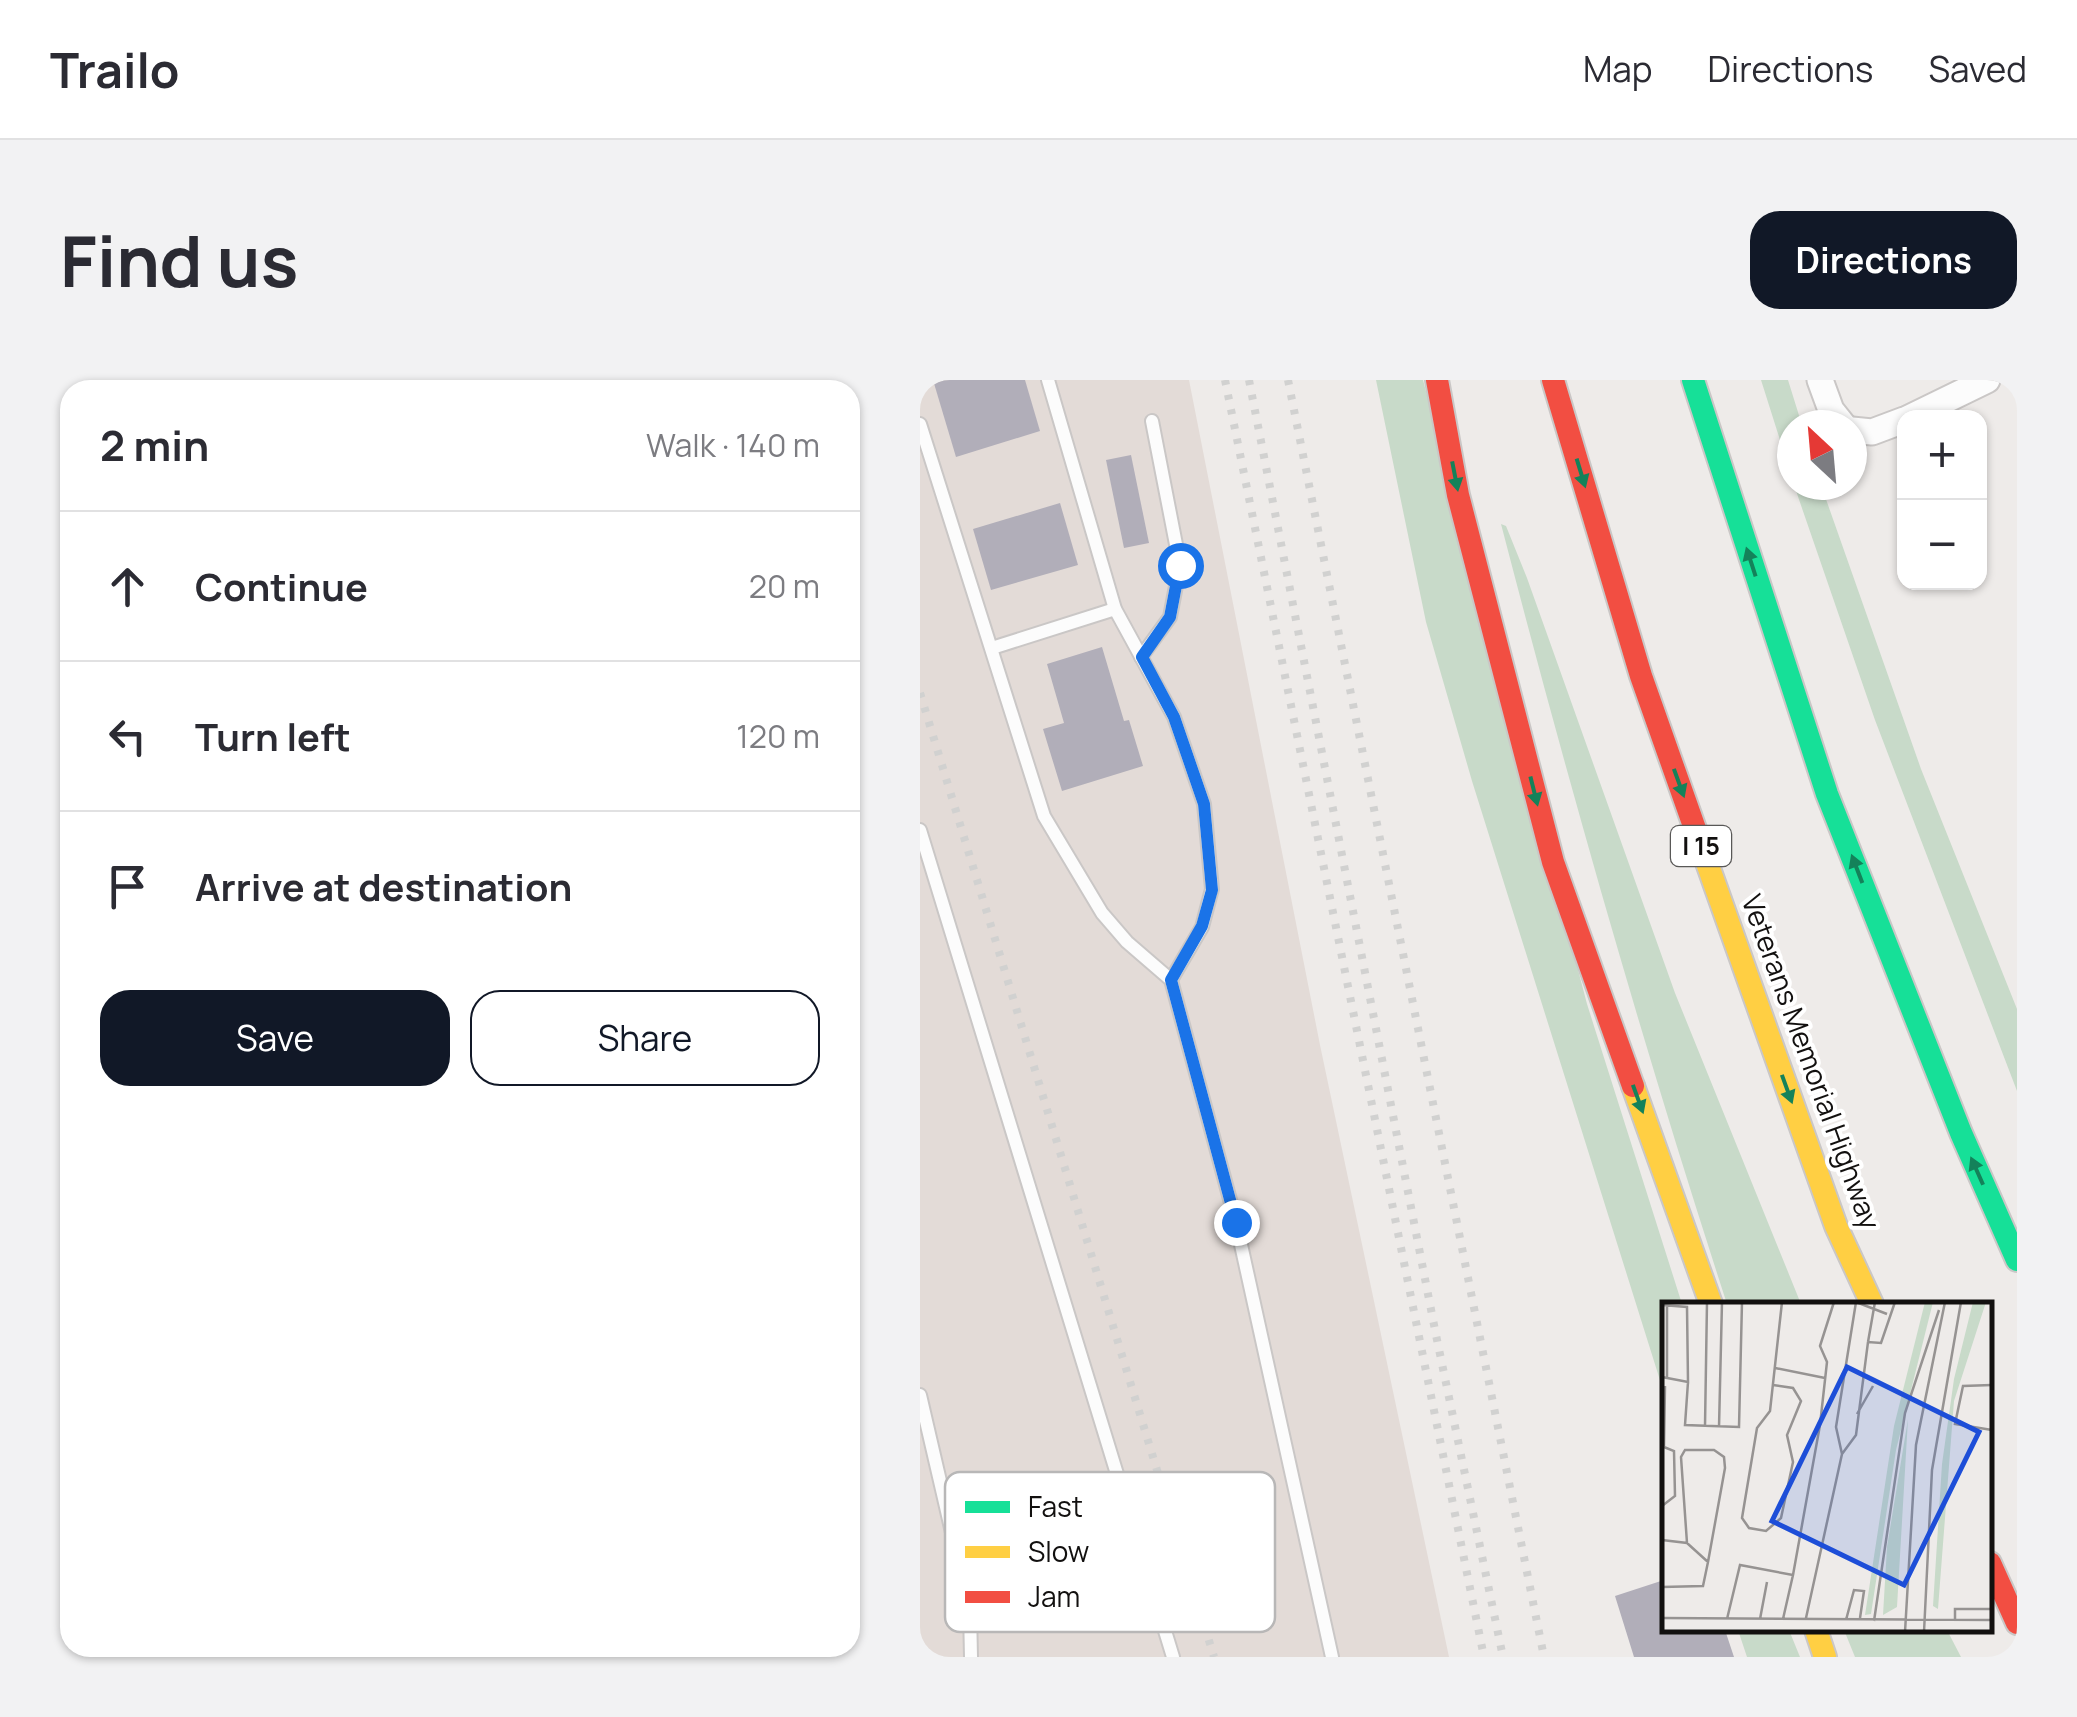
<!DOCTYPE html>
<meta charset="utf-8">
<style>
:root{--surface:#fff;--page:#f2f2f3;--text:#2b2b33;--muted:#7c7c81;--line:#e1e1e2;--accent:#111827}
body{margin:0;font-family:Manrope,sans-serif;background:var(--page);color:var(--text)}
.controls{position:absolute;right:30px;top:30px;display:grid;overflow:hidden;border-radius:20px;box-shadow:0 2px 8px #0004}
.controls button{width:90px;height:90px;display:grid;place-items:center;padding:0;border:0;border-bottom:2px solid var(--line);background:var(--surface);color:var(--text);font:50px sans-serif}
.compass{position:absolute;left:857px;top:30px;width:90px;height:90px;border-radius:50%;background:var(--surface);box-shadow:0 2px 8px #0004;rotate:334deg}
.stop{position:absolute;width:30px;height:30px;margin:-22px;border:8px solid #1a73e8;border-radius:50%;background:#fff}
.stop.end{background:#1a73e8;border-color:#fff;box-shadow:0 2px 10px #0008}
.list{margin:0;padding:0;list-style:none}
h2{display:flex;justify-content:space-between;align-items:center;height:130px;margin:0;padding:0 40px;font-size:42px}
h2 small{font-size:32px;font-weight:400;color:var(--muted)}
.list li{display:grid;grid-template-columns:65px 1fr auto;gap:30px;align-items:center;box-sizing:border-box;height:150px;padding:0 40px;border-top:2px solid var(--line)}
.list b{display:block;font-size:38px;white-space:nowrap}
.list em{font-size:32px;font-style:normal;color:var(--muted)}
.actions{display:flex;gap:20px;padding:30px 40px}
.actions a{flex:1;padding:22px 0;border:2px solid var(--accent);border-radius:30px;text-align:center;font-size:35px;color:var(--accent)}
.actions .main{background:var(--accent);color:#fff}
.icon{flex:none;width:55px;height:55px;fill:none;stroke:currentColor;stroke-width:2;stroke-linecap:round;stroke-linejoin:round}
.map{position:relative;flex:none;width:1097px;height:1277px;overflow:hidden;border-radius:30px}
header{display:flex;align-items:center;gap:60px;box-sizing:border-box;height:140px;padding:0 50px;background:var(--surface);border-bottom:2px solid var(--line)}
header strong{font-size:48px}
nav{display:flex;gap:55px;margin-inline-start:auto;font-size:35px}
.intro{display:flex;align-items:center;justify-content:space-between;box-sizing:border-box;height:240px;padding:0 60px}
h1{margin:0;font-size:70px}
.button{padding:25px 45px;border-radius:30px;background:var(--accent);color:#fff;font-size:35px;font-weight:700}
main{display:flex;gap:60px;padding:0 60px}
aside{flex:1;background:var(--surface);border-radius:30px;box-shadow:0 2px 8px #0004}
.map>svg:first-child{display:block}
.built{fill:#e3dbd7}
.green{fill:#c8dac9}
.building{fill:#b1aeb9}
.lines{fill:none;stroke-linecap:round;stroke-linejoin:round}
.lane-casing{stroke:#cac7c6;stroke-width:16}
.street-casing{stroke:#cac7c6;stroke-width:29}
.fast-casing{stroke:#cac7c6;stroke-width:26}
.slow-casing{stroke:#cac7c6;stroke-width:26}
.jam-casing{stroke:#cac7c6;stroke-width:26}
.lane{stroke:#fcfcfc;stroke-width:12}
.street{stroke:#fcfcfc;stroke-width:25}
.fast{stroke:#16e098;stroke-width:22}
.slow{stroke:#ffcf43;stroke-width:22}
.jam{stroke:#f24e42;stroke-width:22}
.rail{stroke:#d1d1d0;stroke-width:8;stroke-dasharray:5 10;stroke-linecap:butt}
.oneway{fill:#14825a}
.route{stroke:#1a73e8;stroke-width:12}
.labels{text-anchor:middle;stroke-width:8;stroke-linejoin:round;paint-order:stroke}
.shield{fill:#fff;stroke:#595857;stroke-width:2.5}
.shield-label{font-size:25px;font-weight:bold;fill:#12100f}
.street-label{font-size:28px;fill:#12100f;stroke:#fff}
.inset-road{fill:none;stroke:#969392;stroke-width:2.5}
.view{fill:#1d4ed8;fill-opacity:0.15;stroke:#1d4ed8;stroke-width:5}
.inset-edge{fill:none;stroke:#12100f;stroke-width:5}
.key{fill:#fff;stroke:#b8b7b7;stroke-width:2.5}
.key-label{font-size:28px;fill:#12100f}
</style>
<header>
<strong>Trailo</strong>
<nav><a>Map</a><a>Directions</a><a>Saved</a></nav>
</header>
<div class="intro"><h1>Find us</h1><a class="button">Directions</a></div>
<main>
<aside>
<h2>2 min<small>Walk · 140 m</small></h2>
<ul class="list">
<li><svg class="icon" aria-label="ahead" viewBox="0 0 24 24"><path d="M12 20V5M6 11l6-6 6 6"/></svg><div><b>Continue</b></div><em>20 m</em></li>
<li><svg class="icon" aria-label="left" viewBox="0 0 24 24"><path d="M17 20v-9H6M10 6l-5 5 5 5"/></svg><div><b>Turn left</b></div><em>120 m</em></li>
<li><svg class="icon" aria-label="arrive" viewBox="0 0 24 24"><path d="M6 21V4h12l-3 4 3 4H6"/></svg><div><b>Arrive at destination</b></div></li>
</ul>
<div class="actions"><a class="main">Save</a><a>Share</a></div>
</aside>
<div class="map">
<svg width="1097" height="1277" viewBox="0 0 1097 1277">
<rect width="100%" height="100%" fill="#eeebe9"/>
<!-- built -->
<path class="built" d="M0,0H269L400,665L529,1277H0Z"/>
<!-- green -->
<g class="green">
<path d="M456,0H503L667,624L762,924H744V1013L552,401L506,242Z"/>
<path d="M841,0H868L882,45H872V98Z"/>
<path d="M874,105H901L1001,389L1097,629V711L955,340Z"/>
<path d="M581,144L586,146L607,198L755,613L881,924H807C723,666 649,406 581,144Z"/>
<path d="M818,1250H869L880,1277H827Z"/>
<path d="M924,1250H1027L1041,1277H935Z"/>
</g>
<!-- building -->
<g class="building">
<path d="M13,0H105L120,51L36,77Z"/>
<path d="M211,75L229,163L204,168L186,80Z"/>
<path d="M140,123L158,185L71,210L53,149Z"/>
<path d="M182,267L204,341L209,340L223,386L142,411L123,349L144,343L127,284Z"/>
<path d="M744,1200V1250H805L814,1277H714L695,1216Z"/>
</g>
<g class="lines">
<!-- lane casing -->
<g class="lane-casing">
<g id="lane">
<path d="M128,0L195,229L254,337L284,424L292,509L282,547L251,600"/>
<path d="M0,44L124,436L182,533L207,562L251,600L316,842L412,1277"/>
<path d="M72,268L195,229"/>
<path d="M221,277L250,237L260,185L232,41"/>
<path d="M0,450L253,1277"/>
<path d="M0,1015L50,1230L51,1277"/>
</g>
</g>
<!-- street casing -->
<g class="street-casing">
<g id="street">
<path d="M900,0L911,30L923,45"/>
<path d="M989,38L1067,0"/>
<path d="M932,50L952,52L984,40"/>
</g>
</g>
<!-- fast casing -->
<g class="fast-casing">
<path id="fast" d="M773,0L907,414L1041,753L1097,880"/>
</g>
<!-- slow casing -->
<g class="slow-casing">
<g id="slow">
<path d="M780,463L916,846L952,924"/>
<path d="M713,706L791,924"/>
<path d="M896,1250L905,1277"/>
</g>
</g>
<!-- jam casing -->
<g class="jam-casing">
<g id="jam">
<path d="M517,0L538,115L633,482L713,706"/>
<path d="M633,0L721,296L780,463"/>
<path d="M1070,1183L1097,1243"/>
</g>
</g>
<!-- lane -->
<use href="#lane" class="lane"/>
<!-- street -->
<use href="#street" class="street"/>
<!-- fast -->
<use href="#fast" class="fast"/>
<!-- slow -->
<use href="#slow" class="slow"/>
<!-- jam -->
<use href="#jam" class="jam"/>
<!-- rail -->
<g class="rail">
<path d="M305,0L564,1277"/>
<path d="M329,0L516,955L583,1277"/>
<path d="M368,0L624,1277"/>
<path d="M0,313L294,1277"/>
</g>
</g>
<!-- one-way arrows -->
<defs><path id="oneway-solid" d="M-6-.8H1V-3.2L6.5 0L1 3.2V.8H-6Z" transform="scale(2.5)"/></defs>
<g class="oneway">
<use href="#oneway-solid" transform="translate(661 93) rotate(73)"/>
<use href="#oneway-solid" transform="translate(535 96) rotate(79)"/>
<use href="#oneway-solid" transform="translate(831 182) rotate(-108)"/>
<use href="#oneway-solid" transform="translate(759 403) rotate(70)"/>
<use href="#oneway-solid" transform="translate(614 411) rotate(76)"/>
<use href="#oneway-solid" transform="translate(937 489) rotate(-111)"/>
<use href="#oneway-solid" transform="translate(867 709) rotate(70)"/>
<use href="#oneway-solid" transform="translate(718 719) rotate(70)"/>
<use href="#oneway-solid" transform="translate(1057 791) rotate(-114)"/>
</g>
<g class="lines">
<!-- route -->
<path class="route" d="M260,185L250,237L222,277L254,337L284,424L292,510L282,546L251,600L316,842"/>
</g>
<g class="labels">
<!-- shield labels -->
<rect class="shield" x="751" y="446" width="60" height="40" rx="8"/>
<g class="shield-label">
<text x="781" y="475">I 15</text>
</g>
<!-- street labels -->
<g class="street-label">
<text transform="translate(891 682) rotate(70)" y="10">Veterans Memorial Highway</text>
</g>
</g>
<!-- overview -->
<g transform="translate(742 922)">
<rect width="330" height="330" fill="#eeebe9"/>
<path d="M263,0H271L234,148L209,312L203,313L232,124ZM311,0H324L292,99L276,307L271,304L280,162L292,77ZM246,117L235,305L221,313L225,245Z" fill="#c8dac9"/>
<path class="inset-road" d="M0,3L25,5L26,80L0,75M206,40L213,0M113,66L163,76M5,75V3M26,80L23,123L77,125L80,0M111,83L131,86L139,99L125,133L131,160L119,216L104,229L87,226L80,216L95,126L108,109L120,0M330,83L301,84L293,122L330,128M195,112L211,84M43,124L45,0M57,125L60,0M2,144L3,84M180,152L194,133L206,40L219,41L233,0M0,204L13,194L12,149L2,145M0,238L25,241L46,260L41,284L0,285M25,241L19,155L23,148H52L62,155L63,166L46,260M131,273L158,123L165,60L158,44L172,0M0,316L330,318M144,316L180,152L174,125L194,0L225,12M65,317L78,263L131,273L121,317M98,317L105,280M184,318L192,288L202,289L198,316M293,318V307H330M212,319L243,111L277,8M243,330L254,143L283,0M262,330L270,168L299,0"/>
<path class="view" d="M185,65L317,130L242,283L110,219Z"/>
<rect width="330" height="330" class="inset-edge"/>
</g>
<!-- legend -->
<rect x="25" y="1092" width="330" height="160" rx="15" class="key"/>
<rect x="45" y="1121" width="45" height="12" fill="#16e098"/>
<rect x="45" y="1166" width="45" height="12" fill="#ffcf43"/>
<rect x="45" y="1211" width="45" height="12" fill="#f24e42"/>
<g class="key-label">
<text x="108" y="1137">Fast</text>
<text x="108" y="1182">Slow</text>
<text x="108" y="1227">Jam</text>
</g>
</svg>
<div class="controls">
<button>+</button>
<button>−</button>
</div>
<svg class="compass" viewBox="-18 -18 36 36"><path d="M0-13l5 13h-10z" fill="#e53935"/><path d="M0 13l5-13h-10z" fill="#7c7c81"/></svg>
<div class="stop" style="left:260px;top:185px"></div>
<div class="stop end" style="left:316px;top:842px"></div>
</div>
</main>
